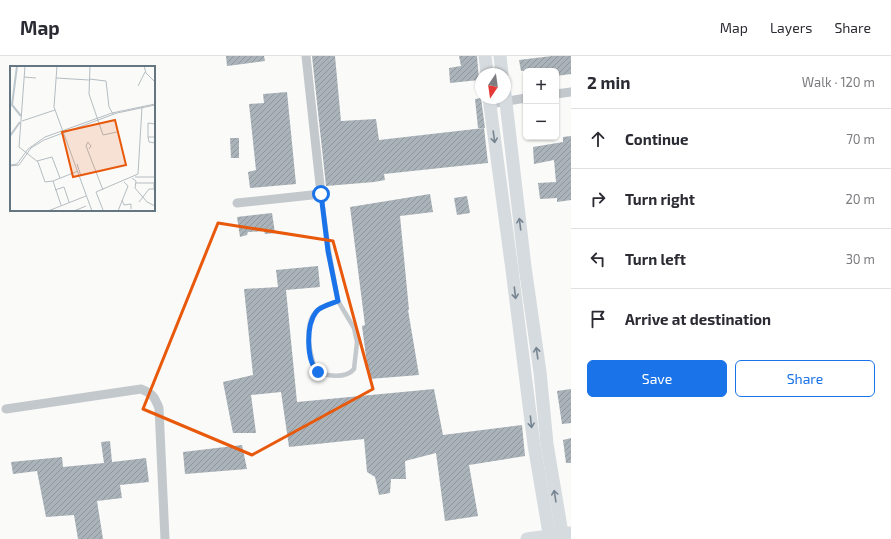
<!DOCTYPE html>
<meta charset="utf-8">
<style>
:root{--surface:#fff;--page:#f7f7f7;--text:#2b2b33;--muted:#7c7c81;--line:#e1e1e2;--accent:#1a73e8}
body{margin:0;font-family:"Exo 2",sans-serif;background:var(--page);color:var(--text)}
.controls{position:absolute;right:12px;top:12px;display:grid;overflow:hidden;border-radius:6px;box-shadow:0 1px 3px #0004}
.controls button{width:36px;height:36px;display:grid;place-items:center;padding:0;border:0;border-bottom:1px solid var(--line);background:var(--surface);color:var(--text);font:20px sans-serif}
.compass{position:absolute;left:475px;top:12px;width:36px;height:36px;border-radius:50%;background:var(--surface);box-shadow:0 1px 3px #0004;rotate:193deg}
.stop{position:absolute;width:12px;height:12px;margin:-9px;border:3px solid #1a73e8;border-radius:50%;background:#fff}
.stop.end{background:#1a73e8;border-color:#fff;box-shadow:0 1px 4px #0008}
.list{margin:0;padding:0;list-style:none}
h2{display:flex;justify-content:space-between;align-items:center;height:52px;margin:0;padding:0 16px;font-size:17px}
h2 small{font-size:13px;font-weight:400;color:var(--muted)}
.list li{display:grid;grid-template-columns:26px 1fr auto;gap:12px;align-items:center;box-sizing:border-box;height:60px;padding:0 16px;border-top:1px solid var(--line)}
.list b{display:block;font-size:15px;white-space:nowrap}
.list em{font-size:13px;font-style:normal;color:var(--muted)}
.actions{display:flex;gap:8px;padding:12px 16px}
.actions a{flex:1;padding:9px 0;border:1px solid var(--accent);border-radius:6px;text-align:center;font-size:14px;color:var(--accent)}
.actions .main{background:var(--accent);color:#fff}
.icon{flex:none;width:22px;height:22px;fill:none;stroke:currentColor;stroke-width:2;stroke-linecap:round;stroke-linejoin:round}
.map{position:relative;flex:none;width:571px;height:483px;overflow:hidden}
header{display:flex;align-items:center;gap:24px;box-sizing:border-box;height:56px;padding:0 20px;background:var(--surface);border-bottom:1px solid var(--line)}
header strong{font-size:19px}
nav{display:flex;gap:22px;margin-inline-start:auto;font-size:14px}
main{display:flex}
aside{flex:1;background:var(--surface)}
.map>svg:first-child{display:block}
.building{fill:url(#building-hatch)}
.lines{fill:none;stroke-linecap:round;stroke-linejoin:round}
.lane{stroke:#c3c8cc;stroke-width:4.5}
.street{stroke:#c3c8cc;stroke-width:9}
.secondary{stroke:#d6dbdf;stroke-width:13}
.oneway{stroke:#768591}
.route{stroke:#1a73e8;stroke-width:5}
.marked{fill:none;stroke:#e8590c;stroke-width:3;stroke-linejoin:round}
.inset-river{fill:none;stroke:#bbc7cb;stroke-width:2}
.inset-road{fill:none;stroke:#b5bdc2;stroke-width:1}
.view{fill:#e8590c;fill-opacity:0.15;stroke:#e8590c;stroke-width:2}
.inset-edge{fill:none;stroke:#657683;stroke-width:2}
</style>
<header>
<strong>Map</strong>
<nav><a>Map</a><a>Layers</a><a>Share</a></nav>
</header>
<main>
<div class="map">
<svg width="571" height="483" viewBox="0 0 571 483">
<defs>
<pattern id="building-hatch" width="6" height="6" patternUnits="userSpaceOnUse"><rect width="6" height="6" fill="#aab3b9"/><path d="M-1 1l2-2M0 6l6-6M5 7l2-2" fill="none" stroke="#8e969c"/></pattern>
</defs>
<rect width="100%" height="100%" fill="#fafaf8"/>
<!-- building -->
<g class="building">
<path d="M226,0H264L265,5L227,10Z"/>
<path d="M312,0H335L341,65L376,63L379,84L484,72L488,107L384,118L385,124L374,126L326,130Z"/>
<path d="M459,0H477L479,24L450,27L449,12L461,10Z"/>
<path d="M552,0H571V18L556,20V15H521L519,4Z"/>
<path d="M287,36L296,128L250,132L248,116L256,114L249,48L264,47L263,38Z"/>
<path d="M481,42L485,72H478L475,43Z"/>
<path d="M571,80V144L557,146V142L540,143L538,127L556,126L554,104L534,108L533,91L563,86V81Z"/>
<path d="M230,82H239V102H231Z"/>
<path d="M430,138L433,156L400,160L409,254H408L419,319L369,323L362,270L365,269L350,151Z"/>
<path d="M467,140L470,157L457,159L454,142Z"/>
<path d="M272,157L275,177L265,178L264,175L248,176L247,179L240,181L237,161Z"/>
<path d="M318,210L320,231L286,234L297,346L434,333L443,379L522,369L525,400L469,409L478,460L445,465L436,397L405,405L406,423H391L390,437L379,439L375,421L367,416L364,383L289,391L281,336L251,339L256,377H233L223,326L253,319L244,233L278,231L276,214Z"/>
<path d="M571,333V367L562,368L557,335Z"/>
<path d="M571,382V407H566L563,384Z"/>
<path d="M110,385L112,406L146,402L149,426L120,429L122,442L97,445L103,483H78L74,459L46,461L37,415L13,418L11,406L62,401L63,411L104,407L101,386Z"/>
<path d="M242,389L247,413L185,418L183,396Z"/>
</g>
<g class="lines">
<!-- lane -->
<path class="lane" d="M321,138L329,195L338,245L354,272L357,286L354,313C346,323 324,321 315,313C310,297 302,266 318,254C324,250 331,248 338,245"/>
<!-- street -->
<g class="street">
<path d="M556,38L571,36"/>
<path d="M490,48L526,42"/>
<path d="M237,147L321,138L306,0"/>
<path d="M6,353L141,333C153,338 154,340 159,352L165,483"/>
</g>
<!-- secondary -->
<g class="secondary">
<path d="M485,0L487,18"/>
<path d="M500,0L502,18"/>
<path d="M505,38L525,211L540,316L547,388L563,483"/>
<path d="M489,42L512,214L534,389L550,483"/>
<path d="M527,483L571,477"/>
</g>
</g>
<!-- one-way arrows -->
<defs><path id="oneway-shaft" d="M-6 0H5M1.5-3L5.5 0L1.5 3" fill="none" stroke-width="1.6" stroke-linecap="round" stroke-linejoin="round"/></defs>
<g class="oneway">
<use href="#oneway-shaft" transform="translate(494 81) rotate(82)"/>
<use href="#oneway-shaft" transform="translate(520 168) rotate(-97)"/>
<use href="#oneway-shaft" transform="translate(515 237) rotate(83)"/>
<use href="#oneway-shaft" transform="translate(537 297) rotate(-98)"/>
<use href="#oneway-shaft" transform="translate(531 366) rotate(84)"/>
<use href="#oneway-shaft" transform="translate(555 440) rotate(-99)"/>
</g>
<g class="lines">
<!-- route -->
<path class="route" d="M318,316C306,305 306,269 316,256C320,250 331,248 338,245L328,195L321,138"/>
</g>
<!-- marked area -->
<path class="marked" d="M218,167L333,185L373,333L252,399L143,353Z"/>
<!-- overview -->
<g transform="translate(10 10)">
<rect width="145" height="145" fill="#fafaf8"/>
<path class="inset-river" d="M7,0L2,39L11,50M0,70L10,56"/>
<path class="inset-road" d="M15,0L9,81L28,96L35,116L43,115M47,0L44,41L82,145M80,0L79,28L93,69L107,66M134,0L136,7L145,16M14,11L26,12M46,12L79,14M79,13L96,15L99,41L103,48M128,20L135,6M12,55L45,44M138,71V57L145,58M145,71H138L139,76L145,77M79,83L81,80L78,76L76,80L93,124M27,95L42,91L50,112M67,98L71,110M0,99L7,98L18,83L35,71L102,47L145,38M0,100L9,99L21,82L34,74L107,47L145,39M125,111H145M122,112L126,115L125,122L137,136L145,140M126,117H145M45,124L54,121L59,136M112,134L114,139L121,138V143M129,136L139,123H144V117M51,139L43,115L68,105M93,144L86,126L128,108L132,41M38,145L76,130M64,145L76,140M108,145L118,120L114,116"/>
<path class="view" d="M105,54L116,99L63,111L52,66Z"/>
<rect width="145" height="145" class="inset-edge"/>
</g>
</svg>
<div class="controls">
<button>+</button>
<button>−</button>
</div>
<svg class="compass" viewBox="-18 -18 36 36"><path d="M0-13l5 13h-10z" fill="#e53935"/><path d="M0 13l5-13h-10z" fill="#7c7c81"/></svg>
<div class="stop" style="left:321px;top:138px"></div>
<div class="stop end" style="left:318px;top:316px"></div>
</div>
<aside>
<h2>2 min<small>Walk · 120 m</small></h2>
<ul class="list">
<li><svg class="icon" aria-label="ahead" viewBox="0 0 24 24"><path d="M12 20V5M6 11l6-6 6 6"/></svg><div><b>Continue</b></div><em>70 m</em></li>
<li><svg class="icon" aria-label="right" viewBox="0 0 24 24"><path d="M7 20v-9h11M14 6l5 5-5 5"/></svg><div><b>Turn right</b></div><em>20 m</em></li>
<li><svg class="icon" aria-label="left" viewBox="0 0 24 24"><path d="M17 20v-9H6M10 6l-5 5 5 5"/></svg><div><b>Turn left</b></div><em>30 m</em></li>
<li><svg class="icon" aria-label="arrive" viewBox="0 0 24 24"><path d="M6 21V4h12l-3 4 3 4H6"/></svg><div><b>Arrive at destination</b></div></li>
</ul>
<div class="actions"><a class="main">Save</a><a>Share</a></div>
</aside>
</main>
